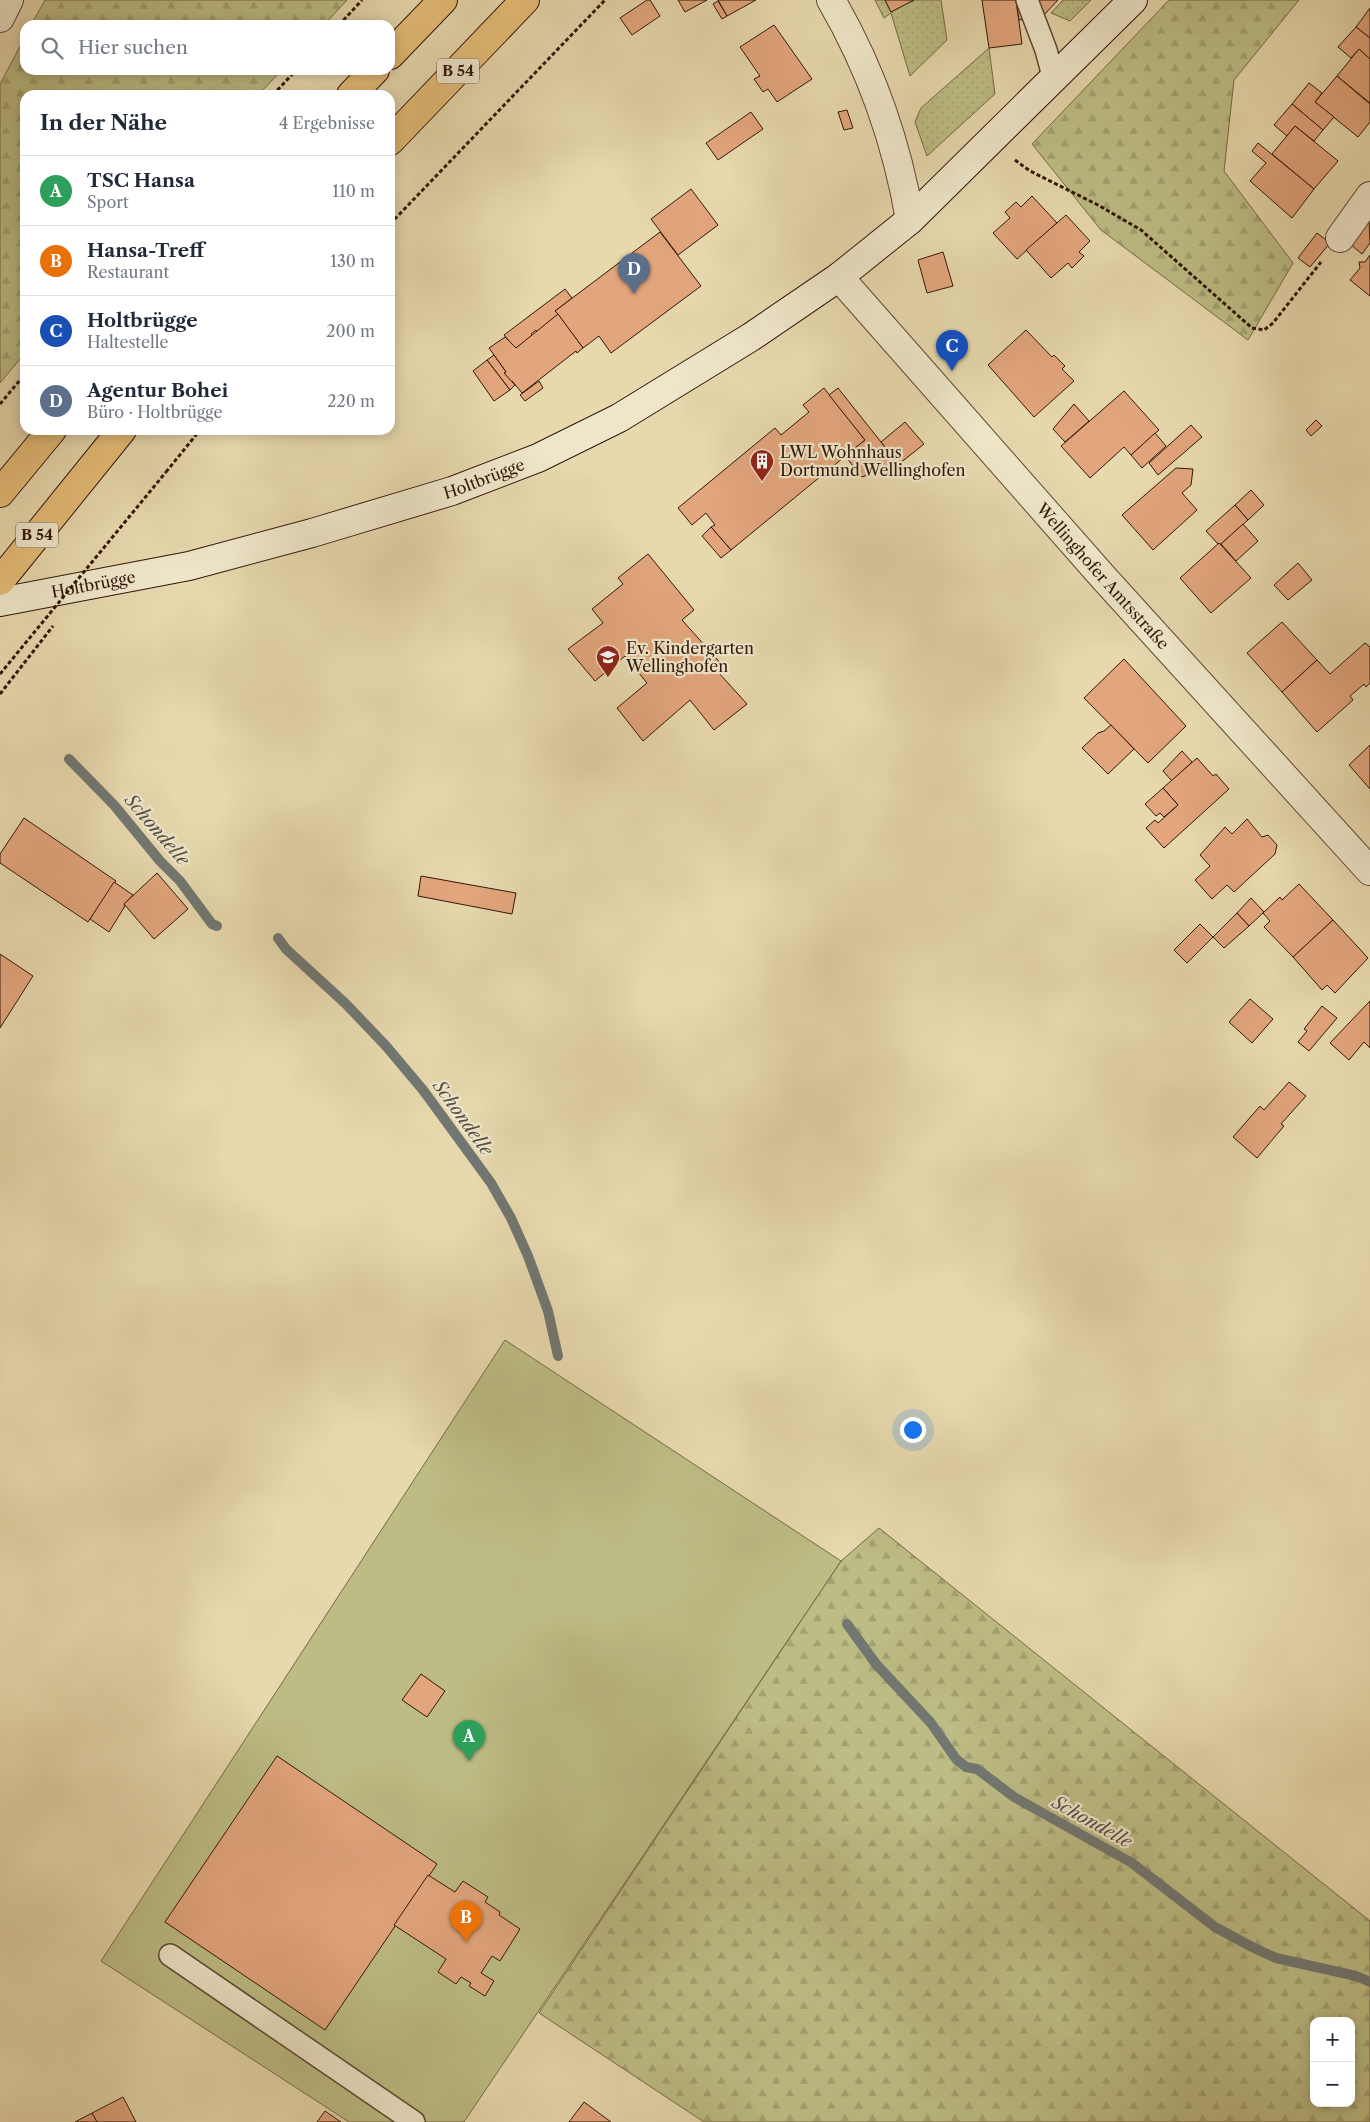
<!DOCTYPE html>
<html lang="de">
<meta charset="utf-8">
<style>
:root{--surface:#fff;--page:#f6f6f7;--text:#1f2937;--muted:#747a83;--line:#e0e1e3;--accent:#111827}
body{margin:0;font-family:"Libre Caslon Text",serif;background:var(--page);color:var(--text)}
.controls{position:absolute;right:15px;bottom:15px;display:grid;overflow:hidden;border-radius:10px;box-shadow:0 2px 12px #0003}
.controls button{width:45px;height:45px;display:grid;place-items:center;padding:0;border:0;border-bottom:1px solid var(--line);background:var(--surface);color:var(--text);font:25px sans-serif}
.you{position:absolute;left:912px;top:1429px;width:18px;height:18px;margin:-12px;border:4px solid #fff;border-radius:50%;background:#1a73e8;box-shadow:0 0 0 8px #1a73e833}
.badge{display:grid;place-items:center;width:32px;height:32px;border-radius:50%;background:var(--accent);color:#fff;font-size:16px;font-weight:700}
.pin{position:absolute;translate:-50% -41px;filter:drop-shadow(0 1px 2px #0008)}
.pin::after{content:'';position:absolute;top:26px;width:18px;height:15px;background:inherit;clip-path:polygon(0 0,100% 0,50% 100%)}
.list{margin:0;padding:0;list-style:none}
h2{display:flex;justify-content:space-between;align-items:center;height:65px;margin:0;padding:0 20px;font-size:21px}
h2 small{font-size:16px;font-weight:400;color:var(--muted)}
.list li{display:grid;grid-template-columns:32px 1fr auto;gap:15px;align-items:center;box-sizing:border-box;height:70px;padding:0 20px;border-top:1px solid var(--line)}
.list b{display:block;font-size:19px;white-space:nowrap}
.list p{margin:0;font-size:16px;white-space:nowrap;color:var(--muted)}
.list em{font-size:16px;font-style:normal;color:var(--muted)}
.icon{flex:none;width:28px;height:28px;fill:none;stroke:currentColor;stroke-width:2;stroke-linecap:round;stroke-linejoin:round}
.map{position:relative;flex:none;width:1370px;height:2122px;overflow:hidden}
.search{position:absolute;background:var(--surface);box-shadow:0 2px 12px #0003;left:20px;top:20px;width:375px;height:55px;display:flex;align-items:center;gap:12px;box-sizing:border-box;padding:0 18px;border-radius:15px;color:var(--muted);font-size:19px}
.panel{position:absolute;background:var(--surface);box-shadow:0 2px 12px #0003;left:20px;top:90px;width:375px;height:345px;border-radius:15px}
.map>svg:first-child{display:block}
.grass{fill:url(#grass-dots);stroke:#786947}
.forest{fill:url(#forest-firs);stroke:#786947;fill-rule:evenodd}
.pitch{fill:#bdbc84;stroke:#786947}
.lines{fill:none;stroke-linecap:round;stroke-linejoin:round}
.stream{stroke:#717771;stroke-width:10}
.building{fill:#e2a57c;stroke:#32160a}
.service-casing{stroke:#5f4633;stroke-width:24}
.minor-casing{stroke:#5f4633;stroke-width:30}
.secondary-casing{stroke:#32160a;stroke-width:30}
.trunk-casing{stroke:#32160a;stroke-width:30}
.path{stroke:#32160a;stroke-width:3;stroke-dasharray:4 2.5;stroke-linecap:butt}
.service{stroke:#efe6ca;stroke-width:21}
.minor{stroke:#efe6ca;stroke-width:28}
.secondary{stroke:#efe6ca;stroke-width:28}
.trunk{stroke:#e4bc76;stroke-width:28}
.path-bridge{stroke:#32160a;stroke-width:3;stroke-dasharray:4 2.5;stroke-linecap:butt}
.labels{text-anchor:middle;stroke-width:4.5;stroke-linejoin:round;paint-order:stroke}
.shield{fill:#efe6ca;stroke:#6b5444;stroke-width:1}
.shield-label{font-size:15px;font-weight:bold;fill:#32160a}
.poi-label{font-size:16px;fill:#32160a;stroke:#efe6ca;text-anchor:start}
.street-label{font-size:16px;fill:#32160a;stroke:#efe6ca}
.water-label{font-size:18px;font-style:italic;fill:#574e46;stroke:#efe6ca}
</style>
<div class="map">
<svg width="1370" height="2122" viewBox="0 0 1370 2122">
<defs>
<pattern id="grass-dots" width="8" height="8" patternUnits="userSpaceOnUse" patternTransform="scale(1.25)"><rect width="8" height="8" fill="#bdbc84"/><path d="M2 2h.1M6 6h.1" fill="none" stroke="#a3a171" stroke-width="1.8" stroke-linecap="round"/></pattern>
<pattern id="forest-firs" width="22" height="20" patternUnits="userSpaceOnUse" patternTransform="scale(1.25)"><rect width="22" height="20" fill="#bdbc84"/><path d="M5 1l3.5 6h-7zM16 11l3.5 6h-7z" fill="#a3a171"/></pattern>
</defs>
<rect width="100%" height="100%" fill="#e7d8ad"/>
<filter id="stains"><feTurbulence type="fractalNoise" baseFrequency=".004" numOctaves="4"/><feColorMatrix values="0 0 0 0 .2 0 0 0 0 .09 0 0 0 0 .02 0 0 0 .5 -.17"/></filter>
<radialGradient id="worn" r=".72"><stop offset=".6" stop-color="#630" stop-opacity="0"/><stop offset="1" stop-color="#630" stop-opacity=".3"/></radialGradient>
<!-- grass -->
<g class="grass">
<path d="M875,0H885L891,12L914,0H941L947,40L910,76L891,13L884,18Z"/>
<path d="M1063,0H1091L1070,21L1051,13Z"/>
<path d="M989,48L995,94L927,156L915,122L921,108Z"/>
</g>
<!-- forest -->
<g class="forest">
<path d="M45,0H347L324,25H31Z"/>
<path d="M1169,0H1299L1234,80L1224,171L1293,263L1248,340L1101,230L1032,144Z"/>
<path d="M25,37V70H282L258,95H25V353L0,383V84Z"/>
<path d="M879,1528L1370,1921V2122H704L539,2013L841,1561ZM1314,2021H1351V2103H1314Z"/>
</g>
<!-- pitch -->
<path class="pitch" d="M505,1340L841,1561L464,2122H349L101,1961Z"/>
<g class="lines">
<!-- stream -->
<g class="stream">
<path d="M69,759L114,805L160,861L180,881L212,924L217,926"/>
<path d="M278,938L286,949L346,1004L386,1046L423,1090L491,1183L511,1218L528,1256L548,1311L558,1356"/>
<path d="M847,1624L876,1664L931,1723L956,1759L966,1767L977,1769L1014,1797L1132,1863L1215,1927L1252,1947L1276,1958L1356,1976L1370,1982"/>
</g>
</g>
<!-- building -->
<g class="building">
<path d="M647,0H650L660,16L632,35L620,18Z"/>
<path d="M678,0H707L685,12Z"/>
<path d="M718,0H756L727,16Z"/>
<path d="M885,0H914L891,12Z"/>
<path d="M982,0H1016L1022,44L989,48Z"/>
<path d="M1016,0H1058L1043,16L1019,20Z"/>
<path d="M718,1L727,16L722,19L713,4Z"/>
<path d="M1370,8V38L1356,27Z"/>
<path d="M774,25L812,79L777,102L768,89L763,92L754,79L760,76L740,47Z"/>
<path d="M1356,27L1370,38V59L1359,49L1351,58L1338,47Z"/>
<path d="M1359,49L1370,59V103L1337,76Z"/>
<path d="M1337,76L1370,104V122L1358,137L1315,102Z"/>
<path d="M1309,83L1322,93L1315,102L1334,117L1323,130L1292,104Z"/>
<path d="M1292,104L1323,130L1314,141L1295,126L1287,136L1274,125Z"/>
<path d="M847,110L853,128L844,130L838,112Z"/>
<path d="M751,112L763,129L718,160L706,143Z"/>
<path d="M1295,126L1338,161L1314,189L1272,154Z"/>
<path d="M1258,143L1314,189L1292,218L1250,181L1266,163L1252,151Z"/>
<path d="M691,189L718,225L678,255L651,219Z"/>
<path d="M1032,196L1057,223L1017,259L993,233L1010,218L1005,212L1016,202L1021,207Z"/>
<path d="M1066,215L1090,241L1079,252L1084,256L1072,268L1068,263L1051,278L1026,250Z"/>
<path d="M1369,220L1370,243L1362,254L1350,244Z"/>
<path d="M660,232L701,286L611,353L599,336L583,348L555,311Z"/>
<path d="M1317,233L1330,243L1310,267L1298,258Z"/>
<path d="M943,252L953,286L927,293L918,260Z"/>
<path d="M1370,255V296L1350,280L1360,268L1359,262H1365Z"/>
<path d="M565,289L572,298L555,311L558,314L554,319L537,332L536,330L531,334L533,335L516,348L514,347L504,335Z"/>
<path d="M558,314L583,348L577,353L576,351L522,393L512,381L511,382L504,373L506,372L489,348L505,337L516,348Z"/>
<path d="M1026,330L1052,357L1054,355L1065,366L1062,369L1074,381L1034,417L988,365Z"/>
<path d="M494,355L506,372L504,373L515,385L510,390L487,360Z"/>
<path d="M487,360L510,390L494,401L473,371Z"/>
<path d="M539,381L543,388L525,401L520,395Z"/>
<path d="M824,388L865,440L731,550L711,527L715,525L706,513L692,525L678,508L775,428L781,435L809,412L803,405Z"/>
<path d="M838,388L881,442L899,464L862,477L845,456L865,440L829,395Z"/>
<path d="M1124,391L1159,430L1131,455L1124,447L1090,478L1061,446Z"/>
<path d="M1074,404L1089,421L1065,442L1053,429Z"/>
<path d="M1316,420L1322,426L1311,436L1306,430Z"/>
<path d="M905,422L924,444L899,464L881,442Z"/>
<path d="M1191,425L1202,437L1158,475L1149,463Z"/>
<path d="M1155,433L1166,446L1142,468L1131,455Z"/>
<path d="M1176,468L1193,469L1191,485L1182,493L1197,510L1153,550L1122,515Z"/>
<path d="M1251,490L1264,505L1248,520L1235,505Z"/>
<path d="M1235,505L1248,520L1221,544H1218L1206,531Z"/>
<path d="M1243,524L1258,541L1236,561L1221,544Z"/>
<path d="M711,527L731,550L721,558L702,536Z"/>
<path d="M1219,543L1251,578L1211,613L1180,578Z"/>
<path d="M648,554L694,610L682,620L724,667L718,672L747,704L714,730L690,700L643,741L617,708L647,683L625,656L595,681L568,649L603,623L592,609L623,584L618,578Z"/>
<path d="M1298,563L1312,580L1288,600L1274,585Z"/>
<path d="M1282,622L1317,660L1282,692L1247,653Z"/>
<path d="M1365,643L1370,647V683L1366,687L1364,684L1350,696L1353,700L1317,732L1282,692L1317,660L1330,674Z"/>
<path d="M1124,659L1186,726L1148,763L1084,698Z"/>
<path d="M1111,725L1134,749L1108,774L1082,748L1098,733L1104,731Z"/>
<path d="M1370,745V789L1349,765Z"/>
<path d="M1182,751L1192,762L1172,781L1163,771Z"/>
<path d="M1197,758L1213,776L1216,774L1229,789L1164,848L1146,828L1155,820L1158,823L1178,805L1163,788Z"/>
<path d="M1163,788L1178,805L1164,817L1160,813L1156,816L1145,804Z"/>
<path d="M24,818L116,881L88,922L0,863V854Z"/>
<path d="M1247,819L1262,837L1268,835L1277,845L1275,854L1234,892L1227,885L1212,899L1195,880L1210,866L1200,855L1225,827L1232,834Z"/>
<path d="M157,873L188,909L154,939L124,904Z"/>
<path d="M421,876L516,893L512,914L418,896Z"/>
<path d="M114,882L133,895L124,904L125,906L109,932L90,919Z"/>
<path d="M1299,884L1333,920L1293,957L1264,927L1270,921L1263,913L1280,897L1282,900Z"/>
<path d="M1251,898L1264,912L1249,926L1237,913Z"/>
<path d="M1237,913L1249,926L1224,948L1213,937Z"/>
<path d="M1333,920L1368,958L1335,993L1327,985L1322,990L1293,957Z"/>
<path d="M1200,924L1213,937L1187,963L1174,950Z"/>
<path d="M0,954L33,976L0,1028Z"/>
<path d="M1250,999L1273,1019L1252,1043L1229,1022Z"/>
<path d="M1370,1001V1048L1364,1042L1349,1060L1330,1043Z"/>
<path d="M1322,1006L1337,1018L1309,1051L1298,1042L1307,1031L1304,1029Z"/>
<path d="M1289,1082L1306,1096L1281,1124L1284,1126L1257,1158L1233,1137L1260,1106L1264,1110Z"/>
<path d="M421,1674L445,1691L427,1717L402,1700Z"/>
<path d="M277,1756L437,1864L325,2030L165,1922Z"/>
<path d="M428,1875L455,1892L463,1881L488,1897L485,1902L500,1912L499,1915L520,1929L500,1961L492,1956L481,1973L494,1981L485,1996L469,1986L471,1983L461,1977L456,1984L438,1972L446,1959L394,1925Z"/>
<path d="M123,2097L136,2122H97L92,2113Z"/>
<path d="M584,2102L611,2122H569Z"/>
<path d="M325,2111L341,2122H317Z"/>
<path d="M92,2113L97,2122H75Z"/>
</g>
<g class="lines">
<!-- service casing -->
<g class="service-casing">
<g id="service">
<path d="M1027,0L1046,50L1054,80"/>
<path d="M170,1955L414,2122"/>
</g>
</g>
<!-- minor casing -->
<g class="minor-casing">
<g id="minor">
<path d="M831,0C870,67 897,143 910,220"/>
<path d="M0,18L9,0"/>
<path d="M1340,238L1370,196"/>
<path id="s1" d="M839,277L1103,577L1370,871"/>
</g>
</g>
<!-- secondary casing -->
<g class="secondary-casing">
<g id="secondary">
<path id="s2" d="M0,602L189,566L312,533L452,491L538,458L619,418L751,337L839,277L910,220L1133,0"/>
</g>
</g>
<!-- trunk casing -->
<g class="trunk-casing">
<g id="trunk">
<path d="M390,55L443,0"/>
<path d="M351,95L375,70"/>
<path d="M390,141L525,0"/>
<path d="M0,493L52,430"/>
<path d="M0,581L122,430"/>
</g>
</g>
<!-- path -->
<g class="path">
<path d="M339,25L362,0"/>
<path d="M273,95L296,70"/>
<path d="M1015,160L1030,171L1098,205L1141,230L1252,328L1264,330L1273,323L1321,262"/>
<path d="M390,224L605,0"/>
<path d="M0,404L25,374"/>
<path d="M166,472L200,430"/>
<path d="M0,694L53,626"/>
</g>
<!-- service -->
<use href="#service" class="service"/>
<!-- minor -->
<use href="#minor" class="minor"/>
<!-- secondary -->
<use href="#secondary" class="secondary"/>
<!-- trunk -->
<use href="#trunk" class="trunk"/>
<!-- path-bridge -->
<path class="path-bridge" d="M0,674L166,472"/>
</g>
<!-- icons -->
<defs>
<g id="building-pin" transform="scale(1.25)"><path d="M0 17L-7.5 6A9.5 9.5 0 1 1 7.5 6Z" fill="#8f2418" stroke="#efe6ca"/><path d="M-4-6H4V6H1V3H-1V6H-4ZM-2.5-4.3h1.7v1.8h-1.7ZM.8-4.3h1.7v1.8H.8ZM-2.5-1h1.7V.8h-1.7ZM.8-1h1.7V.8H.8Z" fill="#fff"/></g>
<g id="school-pin" transform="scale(1.25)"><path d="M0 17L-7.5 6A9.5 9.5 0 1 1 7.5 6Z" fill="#8f2418" stroke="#efe6ca"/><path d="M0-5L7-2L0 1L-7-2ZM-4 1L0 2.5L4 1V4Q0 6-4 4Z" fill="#fff"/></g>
</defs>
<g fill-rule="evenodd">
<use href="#building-pin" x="762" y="461"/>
<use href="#school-pin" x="608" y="657"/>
</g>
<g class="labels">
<!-- shield labels -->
<g class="shield">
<rect x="437" y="58.5" width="42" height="25" rx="4"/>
<rect x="16" y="522.5" width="42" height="25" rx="4"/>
</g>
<g class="shield-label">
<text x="458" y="76">B 54</text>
<text x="37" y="540">B 54</text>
</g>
<!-- poi labels -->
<g class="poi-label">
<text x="780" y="458">LWL Wohnhaus<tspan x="780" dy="18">Dortmund Wellinghofen</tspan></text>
<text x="626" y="654">Ev. Kindergarten<tspan x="626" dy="18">Wellinghofen</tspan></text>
</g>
<!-- street labels -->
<g class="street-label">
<text dy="6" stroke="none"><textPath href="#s2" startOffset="500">Holtbrügge</textPath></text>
<text dy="6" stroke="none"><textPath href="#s1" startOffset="399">Wellinghofer Amtsstraße</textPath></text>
<text dy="6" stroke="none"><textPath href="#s2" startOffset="95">Holtbrügge</textPath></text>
</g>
<!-- water labels -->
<g class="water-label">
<text transform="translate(157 830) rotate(49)" y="6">Schondelle</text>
<text transform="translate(463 1118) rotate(54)" y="6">Schondelle</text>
<text transform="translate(1092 1822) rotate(29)" y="6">Schondelle</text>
</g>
</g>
<rect width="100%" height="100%" filter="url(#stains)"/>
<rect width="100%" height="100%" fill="url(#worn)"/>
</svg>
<div class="controls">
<button>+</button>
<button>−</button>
</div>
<div class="you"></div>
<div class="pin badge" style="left:469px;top:1761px;background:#2e9e5b">A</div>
<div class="pin badge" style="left:466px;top:1942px;background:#e8710a">B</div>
<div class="pin badge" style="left:952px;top:371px;background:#1a4fb4">C</div>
<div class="pin badge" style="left:634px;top:294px;background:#5c6f8a">D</div>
<div class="search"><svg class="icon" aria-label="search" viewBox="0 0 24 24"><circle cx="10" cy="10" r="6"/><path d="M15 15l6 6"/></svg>Hier suchen</div>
<section class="panel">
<h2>In der Nähe<small>4 Ergebnisse</small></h2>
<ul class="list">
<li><span class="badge" style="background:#2e9e5b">A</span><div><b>TSC Hansa</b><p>Sport</p></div><em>110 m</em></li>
<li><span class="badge" style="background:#e8710a">B</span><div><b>Hansa-Treff</b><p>Restaurant</p></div><em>130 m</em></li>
<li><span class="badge" style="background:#1a4fb4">C</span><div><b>Holtbrügge</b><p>Haltestelle</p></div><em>200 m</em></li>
<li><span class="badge" style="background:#5c6f8a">D</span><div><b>Agentur Bohei</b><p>Büro · Holtbrügge</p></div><em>220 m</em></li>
</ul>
</section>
</div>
